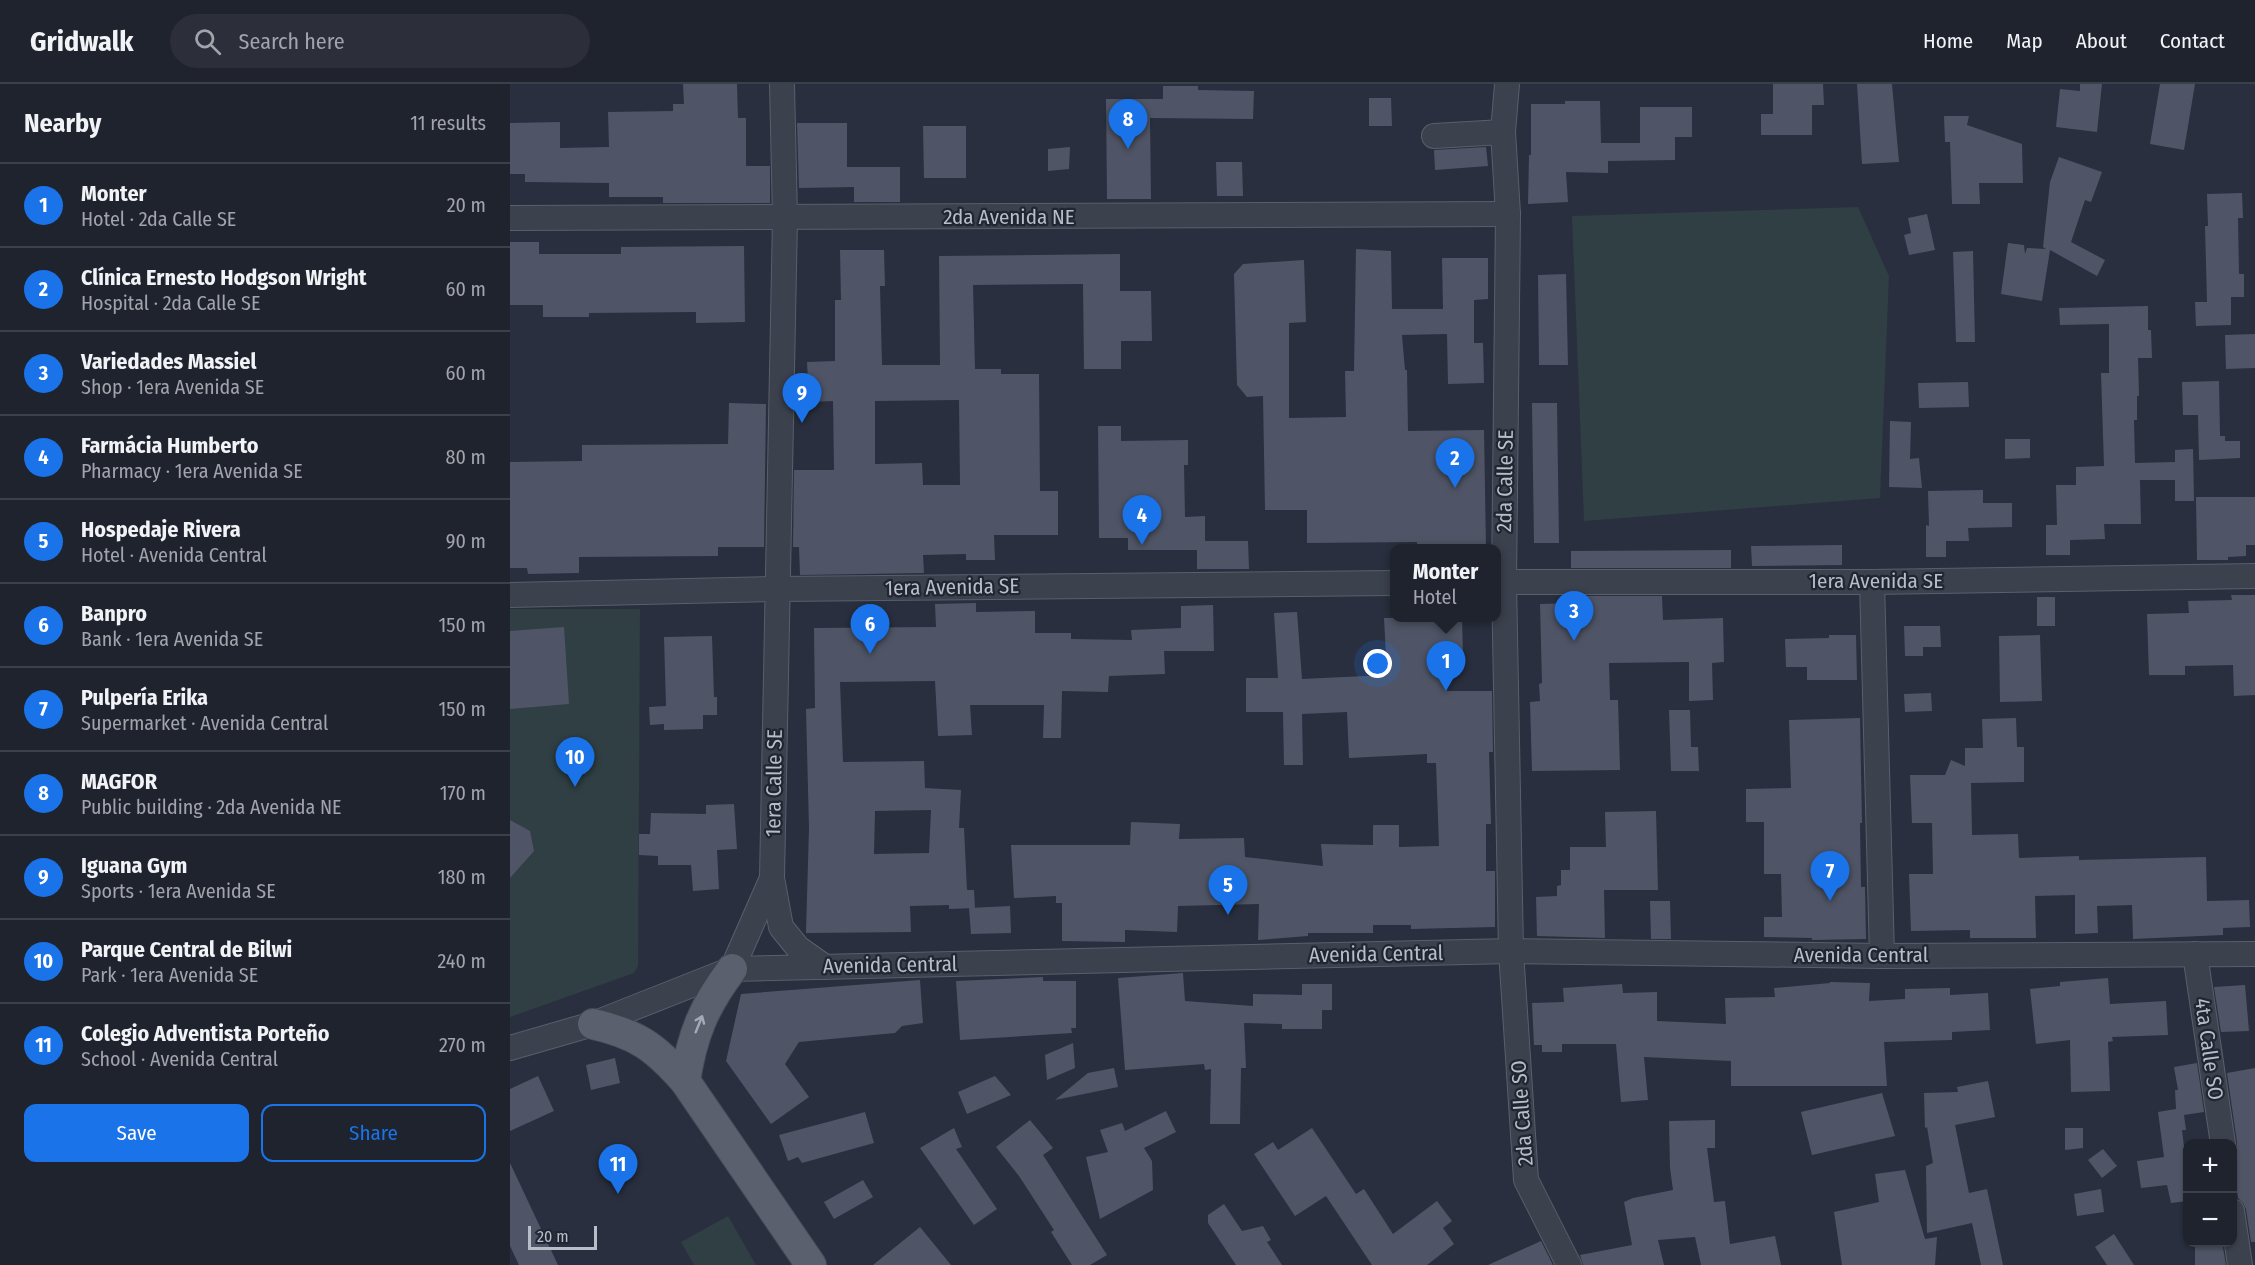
<!DOCTYPE html>
<meta charset="utf-8">
<style>
:root{--surface:#1f232e;--page:#2c2f3a;--text:#f1f3f6;--muted:#a1a4aa;--line:#3c404a;--accent:#1a73e8}
body{margin:0;font-family:"Fira Sans Condensed",sans-serif;background:var(--page);color:var(--text)}
.controls{position:absolute;right:18px;bottom:18px;display:grid;overflow:hidden;border-radius:12px;box-shadow:0 2px 4px #0004}
.controls button{width:54px;height:54px;display:grid;place-items:center;padding:0;border:0;border-bottom:2px solid var(--line);background:var(--surface);color:var(--text);font:30px sans-serif}
.scale{position:absolute;left:18px;bottom:15px;width:69px;box-sizing:border-box;padding-left:6px;border:3px solid #b9bdc8;border-top:0;font-size:16px;line-height:21px;white-space:nowrap;color:#b9bdc8;-webkit-text-stroke:4px #212633;paint-order:stroke}
.you{position:absolute;left:868px;top:580px;width:21px;height:21px;margin:-15px;border:4px solid #fff;border-radius:50%;background:#1a73e8;box-shadow:0 0 0 9px #1a73e833}
.badge{display:grid;place-items:center;width:39px;height:39px;border-radius:50%;background:var(--accent);color:#fff;font-size:20px;font-weight:700}
.pin{position:absolute;translate:-50% -50px;filter:drop-shadow(0 2px 3px #0008)}
.pin::after{content:'';position:absolute;top:32px;width:21px;height:18px;background:inherit;clip-path:polygon(0 0,100% 0,50% 100%)}
.popup{position:absolute;left:880px;top:460px;width:111px;height:78px;box-sizing:border-box;display:grid;place-content:center;border-radius:12px;background:var(--surface);filter:drop-shadow(0 2px 4px #0005);font-size:20px;white-space:nowrap;color:var(--muted)}
.popup b{font-size:22px;color:var(--text)}
.popup::after{content:'';position:absolute;left:50%;top:100%;margin-left:-12px;border:12px solid transparent;border-top-color:var(--surface)}
.list{margin:0;padding:0;list-style:none}
h2{display:flex;justify-content:space-between;align-items:center;height:78px;margin:0;padding:0 24px;font-size:26px}
h2 small{font-size:20px;font-weight:400;color:var(--muted)}
.list li{display:grid;grid-template-columns:39px 1fr auto;gap:18px;align-items:center;box-sizing:border-box;height:84px;padding:0 24px;border-top:2px solid var(--line)}
.list b{display:block;font-size:22px;white-space:nowrap}
.list p{margin:0;font-size:20px;white-space:nowrap;color:var(--muted)}
.list em{font-size:20px;font-style:normal;color:var(--muted)}
.actions{display:flex;gap:12px;padding:18px 24px}
.actions a{flex:1;padding:14px 0;border:2px solid var(--accent);border-radius:12px;text-align:center;font-size:21px;color:var(--accent)}
.actions .main{background:var(--accent);color:#fff}
.icon{flex:none;width:33px;height:33px;fill:none;stroke:currentColor;stroke-width:2;stroke-linecap:round;stroke-linejoin:round}
.map{position:relative;flex:none;width:1745px;height:1181px;overflow:hidden}
header{display:flex;align-items:center;gap:36px;box-sizing:border-box;height:84px;padding:0 30px;background:var(--surface);border-bottom:2px solid var(--line)}
header strong{font-size:28px}
nav{display:flex;gap:33px;margin-inline-start:auto;font-size:21px}
.search{width:420px;height:54px;background:var(--page);display:flex;align-items:center;gap:15px;box-sizing:border-box;padding:0 21px;border-radius:33px;color:var(--muted);font-size:22px}
main{display:flex}
aside{flex:1;background:var(--surface)}
.map>svg:first-child{display:block}
.green{fill:#2f3f43}
.building{fill:#4f5566;fill-rule:evenodd}
.lines{fill:none;stroke-linecap:round;stroke-linejoin:round}
.minor-casing{stroke:#5a5f6b;stroke-width:26}
.major-casing{stroke:#464a57;stroke-width:32}
.minor{stroke:#3c414e;stroke-width:24}
.major{stroke:#5b606e;stroke-width:30}
.oneway{stroke:#a6aab6}
.labels{text-anchor:middle;stroke-width:4.5;stroke-linejoin:round;paint-order:stroke}
.street-label{font-size:21px;fill:#b9bdc8;stroke:#212633}
</style>
<header>
<strong>Gridwalk</strong>
<div class="search"><svg class="icon" aria-label="search" viewBox="0 0 24 24"><circle cx="10" cy="10" r="6"/><path d="M15 15l6 6"/></svg>Search here</div>
<nav><a>Home</a><a>Map</a><a>About</a><a>Contact</a></nav>
</header>
<main>
<aside>
<h2>Nearby<small>11 results</small></h2>
<ul class="list">
<li><span class="badge">1</span><div><b>Monter</b><p>Hotel · 2da Calle SE</p></div><em>20 m</em></li>
<li><span class="badge">2</span><div><b>Clínica Ernesto Hodgson Wright</b><p>Hospital · 2da Calle SE</p></div><em>60 m</em></li>
<li><span class="badge">3</span><div><b>Variedades Massiel</b><p>Shop · 1era Avenida SE</p></div><em>60 m</em></li>
<li><span class="badge">4</span><div><b>Farmácia Humberto</b><p>Pharmacy · 1era Avenida SE</p></div><em>80 m</em></li>
<li><span class="badge">5</span><div><b>Hospedaje Rivera</b><p>Hotel · Avenida Central</p></div><em>90 m</em></li>
<li><span class="badge">6</span><div><b>Banpro</b><p>Bank · 1era Avenida SE</p></div><em>150 m</em></li>
<li><span class="badge">7</span><div><b>Pulpería Erika</b><p>Supermarket · Avenida Central</p></div><em>150 m</em></li>
<li><span class="badge">8</span><div><b>MAGFOR</b><p>Public building · 2da Avenida NE</p></div><em>170 m</em></li>
<li><span class="badge">9</span><div><b>Iguana Gym</b><p>Sports · 1era Avenida SE</p></div><em>180 m</em></li>
<li><span class="badge">10</span><div><b>Parque Central de Bilwi</b><p>Park · 1era Avenida SE</p></div><em>240 m</em></li>
<li><span class="badge">11</span><div><b>Colegio Adventista Porteño</b><p>School · Avenida Central</p></div><em>270 m</em></li>
</ul>
<div class="actions"><a class="main">Save</a><a>Share</a></div>
</aside>
<div class="map">
<svg width="1745" height="1181" viewBox="0 0 1745 1181">
<rect width="100%" height="100%" fill="#292f3e"/>
<!-- green -->
<g class="green">
<path d="M1348,123L1379,192L1370,414L1074,437L1062,132Z"/>
<path d="M0,525H130L128,882L124,889L0,933Z"/>
<path d="M218,1132L246,1181H184L171,1158Z"/>
</g>
<!-- building -->
<g class="building">
<path d="M173,0H227L228,34H236V82H260V119H153V113H99V99L15,98V90H0V39L50,38V64L99,63L98,28L163,27V20H174Z"/>
<path d="M1263,0H1313L1314,21H1302V51H1251V30H1263Z"/>
<path d="M1347,0H1382L1389,78L1352,80Z"/>
<path d="M1570,0H1592L1587,48L1546,43L1550,5L1570,7Z"/>
<path d="M1650,0H1685L1674,66L1640,60Z"/>
<path d="M653,2H688V6L744,7L743,35L640,34L641,115H597L596,15H653Z"/>
<path d="M859,14H881L882,42H859Z"/>
<path d="M1055,17H1090L1091,59H1130V23H1182V53H1165V76L1098,77V89L1056,88L1058,118L1018,120L1019,71H1021V20H1055Z"/>
<path d="M1434,32H1459L1457,41L1512,60L1513,99H1469L1470,120H1442L1440,58H1435Z"/>
<path d="M287,39H337V83H390V118H344V103L289,104Z"/>
<path d="M413,42H456V94H414Z"/>
<path d="M560,63L559,85L538,87V65Z"/>
<path d="M976,63L978,82L925,86L924,66Z"/>
<path d="M1549,73L1592,88L1581,118L1575,116L1561,158L1595,176L1587,192L1540,166L1532,217L1491,210L1498,159L1514,161L1515,170L1517,164L1536,165L1533,163L1540,98Z"/>
<path d="M706,78H732L733,112H707Z"/>
<path d="M1732,109L1733,134H1728L1729,190H1734V213H1721V241L1686,242L1685,218H1697L1695,142H1698L1697,110Z"/>
<path d="M1417,130L1425,166L1399,171L1394,151L1401,149L1398,134Z"/>
<path d="M0,158H29V170H111V163L234,162L235,238L186,239V228L79,229V233H33V221H0Z"/>
<path d="M846,165L881,167L882,225H933L932,174H978V215L964,216V259H973L974,299L938,300L937,250L892,251L895,286H897L898,347L974,346L976,465H907V458L797,459V426H755L753,312L737,313L727,301L724,190L733,180L794,176L796,238L779,239V334L836,333L835,287H844Z"/>
<path d="M330,166H374L375,202H370L372,281H430L429,172L610,170V207H641L642,257H611V285H574L573,200L463,201L465,285H491V290H529L530,407H548V451H484L485,476H456V470L413,471L414,489L290,491L289,463H283L284,386H324L323,317L299,318L297,278L325,277V216H331ZM449,316L450,401H413L412,379L365,380V317Z"/>
<path d="M1463,167L1465,258H1446L1443,168Z"/>
<path d="M1056,190L1058,281H1029L1028,191Z"/>
<path d="M1638,222V246H1641L1642,274H1628L1629,312H1627V336H1624L1625,379L1665,378V366L1683,365L1684,417H1665V396H1630L1631,440H1594L1595,455L1560,456V471H1536V441H1547L1546,401H1566V383L1594,382L1591,289H1599V240L1550,241L1549,224Z"/>
<path d="M1745,250V284L1716,285L1715,251Z"/>
<path d="M1709,297L1710,352H1715V357H1730V374L1689,376L1688,331H1673L1672,298Z"/>
<path d="M1458,298L1459,323L1409,324L1408,299Z"/>
<path d="M219,319L256,320L254,463H208V472L69,473V489L18,490L17,484H0V378L72,377V361L218,360Z"/>
<path d="M1022,319H1047L1049,459H1024Z"/>
<path d="M1380,337L1401,338L1400,375L1409,374L1412,404L1379,403Z"/>
<path d="M588,342H611V357L678,356V381H674L675,433L695,432V457H738L739,485H687V466H618V454H589Z"/>
<path d="M1495,355H1520V374L1495,375Z"/>
<path d="M1473,406V419H1502V443L1458,444L1459,457H1436V473H1416V441L1419,442L1418,407Z"/>
<path d="M1686,413H1745V461H1736V472L1718,473V476H1687Z"/>
<path d="M1332,461V481L1242,482L1241,462Z"/>
<path d="M1221,466V484H1061V467Z"/>
<path d="M1721,511H1745V611L1724,612L1723,581L1675,582V591H1639L1637,530L1679,529L1678,517L1722,516Z"/>
<path d="M1061,512H1152L1153,536L1213,534L1214,578L1202,579L1203,616L1179,617V578L1099,579L1100,616H1108L1110,686L1022,687L1020,618L1030,617L1029,600L1032,599L1030,520L1061,519Z"/>
<rect x="1527" y="513" width="18" height="29"/>
<path d="M466,519V528L525,527V549H561V555L622,556L621,546L671,544V522L703,521L704,567H654L655,590L599,592L598,608L552,607L551,654H533L534,621H460L462,651L428,652L425,597L330,598L333,678L414,677L415,704L451,706L449,744H454L457,806H464L465,824L439,825V821L400,822L401,848L296,849L299,744L296,625L305,624L304,544L426,543L425,520ZM421,726L419,769L364,770L365,727Z"/>
<path d="M787,528L792,595L877,591L874,534H952L953,570H938L937,607H982L983,668H979L981,740H976V787H985V843L901,845V841H863V849H798V852L748,856L749,820L668,822L667,848L615,846V858L552,857V819H546V812L504,814L501,761H620L621,738L670,740L669,755L734,754L735,773L813,782L811,760L863,761V741H889V763L929,762L926,679H917V670L839,674L837,628L792,630L793,681H774L773,628H736V594H768L764,529Z"/>
<path d="M1394,542H1430L1431,563H1413V572H1395Z"/>
<path d="M54,543L59,620L0,625V547Z"/>
<path d="M1319,551H1346L1347,596H1297V583H1276L1275,555L1319,554Z"/>
<path d="M1530,551L1532,617L1490,618L1489,552Z"/>
<path d="M202,552L204,613H207V631H193V645L154,646V640L140,641L139,623L156,622L154,553Z"/>
<path d="M1421,609L1422,627L1395,628L1394,610Z"/>
<path d="M1159,626H1180L1181,663H1188L1189,687H1161Z"/>
<path d="M1350,634L1352,739H1350L1351,803H1355L1356,855L1302,856V854L1254,853V833H1272L1271,790H1254V738H1236V705L1281,704L1279,636Z"/>
<path d="M1506,634L1507,663H1514V698L1461,699L1462,751L1508,750L1509,774L1569,772V776L1696,773L1697,817L1739,816L1740,843L1713,844V851L1623,855L1622,821L1587,822L1588,849L1565,850V811L1525,812L1526,854H1460V846L1401,847L1399,790H1423L1422,739H1402L1400,691H1435L1441,676L1455,682V664H1473L1472,635Z"/>
<path d="M224,720L227,765L207,766L209,805L183,807L181,781H148V772L129,771V750H140L141,729L196,730V721Z"/>
<path d="M1146,727L1148,806H1094L1095,854L1027,852L1026,813L1047,812V802L1051,801V786H1060V763H1096L1095,728Z"/>
<path d="M0,736L20,747L24,767L0,794Z"/>
<path d="M1140,817H1160L1161,855H1141Z"/>
<path d="M500,822L501,849L461,850L459,824Z"/>
<path d="M673,889L675,917L743,922V910L792,911V900H822V926H812V945H772V940L734,939L736,984H731L730,1040H700L701,985L695,986L694,980L615,986L608,894Z"/>
<path d="M533,893V897H566V944H561L562,949L450,956L446,897Z"/>
<path d="M1598,894L1600,920L1656,917L1658,951L1602,953L1603,957L1598,958L1600,1007L1561,1008L1560,956L1526,960L1520,905L1550,902V898Z"/>
<path d="M410,896L413,939L392,942L385,949L289,958L275,980L299,1013L261,1040L216,977L231,910Z"/>
<path d="M1320,898L1360,899L1359,917L1395,915V905L1440,904V911L1478,909L1480,946L1442,948V956L1374,958L1377,1002H1221V977L1134,973L1138,1016L1111,1018L1106,960H1052V968H1032V961H1024L1022,919L1054,918L1053,904L1112,900L1113,909L1147,908V937L1216,940L1215,914L1265,913L1264,904L1320,899Z"/>
<path d="M1735,901L1739,947L1711,948L1704,903Z"/>
<path d="M563,959L565,984L537,996L535,971Z"/>
<path d="M105,974L110,999L81,1006L76,981Z"/>
<path d="M1687,979L1694,1028L1674,1031L1676,1046H1672L1677,1088V1117L1661,1119L1657,1101L1631,1104L1627,1077L1654,1073L1648,1028L1666,1025L1665,1006H1668L1664,983Z"/>
<path d="M604,984L608,1003L545,1016L578,989Z"/>
<path d="M1745,984V1158H1741L1736,1125L1733,1119L1728,1114L1724,1089L1726,1088L1723,1072H1725L1727,1058L1717,989Z"/>
<path d="M28,992L44,1027L0,1047V1005Z"/>
<path d="M485,992L501,1011L457,1030L448,1008Z"/>
<path d="M1478,997L1485,1033L1445,1041L1459,1109L1477,1105L1493,1181H1471L1462,1139L1417,1149L1416,1082L1423,1079L1417,1043L1415,1044L1414,1009L1448,1008L1447,1003Z"/>
<path d="M1372,1009L1385,1052L1302,1071L1291,1028Z"/>
<path d="M656,1027L666,1048L634,1064L642,1077L643,1106L590,1135L576,1073L598,1068L590,1046L612,1039L615,1047Z"/>
<path d="M355,1028L364,1059L292,1079L288,1073L278,1077L269,1051Z"/>
<path d="M520,1036L543,1064L533,1071L597,1171L580,1181H562L541,1148L544,1146L509,1092L486,1063Z"/>
<path d="M1205,1036V1064H1197L1204,1118L1215,1117L1220,1160L1265,1152L1271,1181H1191L1185,1153L1148,1156L1154,1181H1073L1070,1171L1122,1161L1114,1118L1123,1114L1163,1106L1160,1084L1159,1037Z"/>
<path d="M444,1044L452,1063L446,1065L487,1125L464,1141L410,1064Z"/>
<path d="M802,1044L846,1110L854,1105L883,1150L927,1117L942,1137L933,1144L944,1160L917,1181H862L816,1112L785,1132L744,1070L763,1058L768,1066Z"/>
<path d="M1555,1044H1573V1064L1555,1066Z"/>
<path d="M1593,1065L1607,1082L1592,1094L1578,1076Z"/>
<path d="M0,1079L48,1181H9L0,1162Z"/>
<path d="M1395,1086L1415,1155L1427,1153L1425,1181H1332L1324,1128L1369,1118L1365,1090Z"/>
<path d="M353,1096L363,1113L324,1135L314,1118Z"/>
<path d="M1591,1105L1594,1128L1567,1132L1564,1110Z"/>
<path d="M714,1120L732,1147L753,1142L761,1156L757,1158L772,1181H726L698,1139V1131Z"/>
<path d="M410,1143L441,1181H363Z"/>
<path d="M1604,1150L1624,1181H1597L1585,1163Z"/>
<path d="M1031,1157L1043,1181H978Z"/>
<path d="M1685,1158H1712L1716,1181H1685Z"/>
</g>
<g class="lines">
<!-- minor casing -->
<g class="minor-casing">
<g id="minor">
<path d="M997,0L993,48L998,130L994,498L1001,867L1016,1096L1059,1181"/>
<path d="M924,52L993,48"/>
<path d="M0,134L998,130"/>
<path d="M987,498H1362L1745,492"/>
<path d="M1362,498L1372,872"/>
<path d="M0,511L267,505L885,499"/>
<path d="M262,794L271,843L288,864L315,883"/>
<path d="M1685,870L1713,1060"/>
<path d="M222,885L262,794L275,134L272,0"/>
<path d="M0,964L83,940L222,885L1001,867L1372,872L1745,870"/>
<path d="M1722,1127L1730,1181"/>
</g>
</g>
<!-- major casing -->
<g class="major-casing">
<g id="major">
<path d="M83,940C127,950 145,963 175,997L301,1181"/>
<path d="M175,997C182,951 194,922 222,885"/>
</g>
</g>
<!-- minor -->
<use href="#minor" class="minor"/>
<!-- major -->
<use href="#major" class="major"/>
</g>
<!-- one-way arrows -->
<defs><path id="oneway-shaft" d="M-6 0H5M1.5-3L5.5 0L1.5 3" fill="none" stroke-width="1.6" stroke-linecap="round" stroke-linejoin="round" transform="scale(1.5)"/></defs>
<use class="oneway" href="#oneway-shaft" transform="translate(189 940) rotate(-68)"/>
<g class="labels">
<!-- street labels -->
<g class="street-label">
<text x="499" y="140">2da Avenida NE</text>
<text transform="translate(995 397) rotate(-89)" y="7">2da Calle SE</text>
<text x="1366" y="504">1era Avenida SE</text>
<text transform="translate(442 503) rotate(-1)" y="7">1era Avenida SE</text>
<text transform="translate(264 699) rotate(-89)" y="7">1era Calle SE</text>
<text transform="translate(866 870) rotate(-1)" y="7">Avenida Central</text>
<text x="1351" y="878">Avenida Central</text>
<text transform="translate(380 881) rotate(-1)" y="7">Avenida Central</text>
<text transform="translate(1699 965) rotate(82)" y="7">4ta Calle SO</text>
<text transform="translate(1012 1029) rotate(-94)" y="7">2da Calle SO</text>
</g>
</g>
</svg>
<div class="controls">
<button>+</button>
<button>−</button>
</div>
<div class="scale">20 m</div>
<div class="you"></div>
<div class="pin badge" style="left:936px;top:607px">1</div>
<div class="popup"><b>Monter</b>Hotel</div>
<div class="pin badge" style="left:945px;top:404px">2</div>
<div class="pin badge" style="left:1064px;top:557px">3</div>
<div class="pin badge" style="left:632px;top:461px">4</div>
<div class="pin badge" style="left:718px;top:831px">5</div>
<div class="pin badge" style="left:360px;top:570px">6</div>
<div class="pin badge" style="left:1320px;top:817px">7</div>
<div class="pin badge" style="left:618px;top:65px">8</div>
<div class="pin badge" style="left:292px;top:339px">9</div>
<div class="pin badge" style="left:65px;top:703px">10</div>
<div class="pin badge" style="left:108px;top:1110px">11</div>
</div>
</main>
